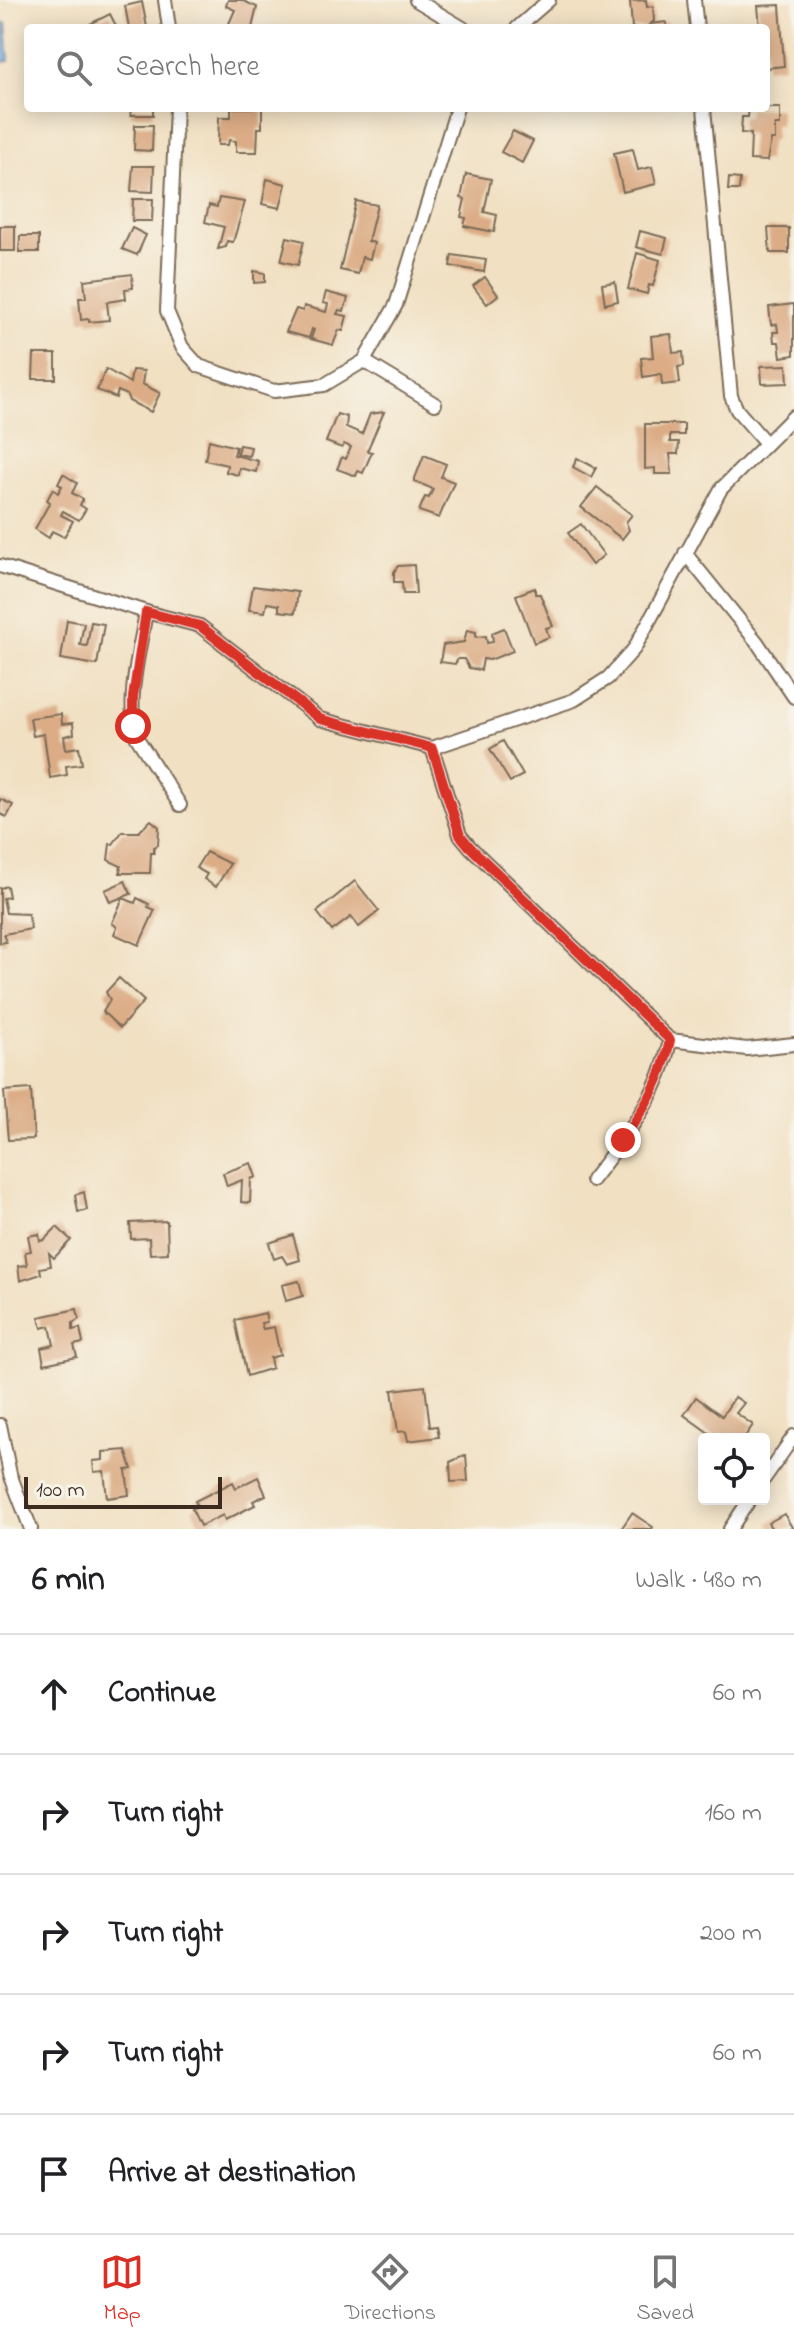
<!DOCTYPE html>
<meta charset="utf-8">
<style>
:root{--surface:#fff;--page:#f6f6f6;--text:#202124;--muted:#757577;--line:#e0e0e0;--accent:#d93025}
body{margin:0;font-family:"Indie Flower",sans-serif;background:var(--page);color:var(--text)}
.controls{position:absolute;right:24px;bottom:24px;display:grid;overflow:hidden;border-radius:8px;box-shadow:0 4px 20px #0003}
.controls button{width:72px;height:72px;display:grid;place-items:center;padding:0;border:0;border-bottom:2px solid var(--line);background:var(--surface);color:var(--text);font:40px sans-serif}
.scale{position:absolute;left:24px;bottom:20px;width:198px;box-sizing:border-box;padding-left:8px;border:4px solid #3b2a1e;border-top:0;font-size:22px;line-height:28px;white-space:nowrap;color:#3b2a1e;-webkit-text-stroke:6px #f7f3e8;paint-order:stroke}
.stop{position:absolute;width:24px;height:24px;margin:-18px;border:6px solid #d93025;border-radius:50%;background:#fff}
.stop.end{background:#d93025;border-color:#fff;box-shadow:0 2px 8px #0008}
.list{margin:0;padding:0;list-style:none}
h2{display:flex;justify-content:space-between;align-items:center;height:104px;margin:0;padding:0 32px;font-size:34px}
h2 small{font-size:26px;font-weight:400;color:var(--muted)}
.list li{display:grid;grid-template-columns:52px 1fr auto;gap:24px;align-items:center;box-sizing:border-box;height:120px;padding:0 32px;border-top:2px solid var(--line)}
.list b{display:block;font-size:30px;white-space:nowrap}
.list em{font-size:26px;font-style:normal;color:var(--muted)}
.icon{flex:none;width:44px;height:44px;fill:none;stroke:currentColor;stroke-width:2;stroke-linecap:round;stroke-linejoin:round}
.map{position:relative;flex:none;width:794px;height:1529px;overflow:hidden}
.search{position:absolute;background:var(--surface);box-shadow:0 4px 20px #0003;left:24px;right:24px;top:24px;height:88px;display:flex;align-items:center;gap:20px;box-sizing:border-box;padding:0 28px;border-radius:8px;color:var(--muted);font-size:30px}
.sheet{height:704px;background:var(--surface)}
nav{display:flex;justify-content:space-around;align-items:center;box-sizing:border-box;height:112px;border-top:2px solid var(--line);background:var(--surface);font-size:22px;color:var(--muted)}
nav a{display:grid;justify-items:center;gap:4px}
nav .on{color:var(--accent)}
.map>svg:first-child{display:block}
.water{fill:#73a7df;stroke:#57687e;stroke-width:2}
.building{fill:#dbac85}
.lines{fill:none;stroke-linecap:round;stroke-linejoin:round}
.minor-casing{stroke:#7b6a57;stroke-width:16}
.minor{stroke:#fff;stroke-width:12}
.route{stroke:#d93025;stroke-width:10}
</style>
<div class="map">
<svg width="794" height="1529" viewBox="0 0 794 1529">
<rect width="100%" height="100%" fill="#f7f3e8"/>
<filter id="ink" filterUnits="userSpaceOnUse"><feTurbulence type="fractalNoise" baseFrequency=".0125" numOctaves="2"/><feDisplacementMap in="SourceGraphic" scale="16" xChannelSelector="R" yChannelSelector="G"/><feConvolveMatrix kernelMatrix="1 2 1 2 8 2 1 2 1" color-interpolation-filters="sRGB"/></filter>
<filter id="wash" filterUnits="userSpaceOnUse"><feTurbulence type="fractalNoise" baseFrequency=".006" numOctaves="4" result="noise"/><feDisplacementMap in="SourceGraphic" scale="32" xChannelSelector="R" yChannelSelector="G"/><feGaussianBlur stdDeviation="1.8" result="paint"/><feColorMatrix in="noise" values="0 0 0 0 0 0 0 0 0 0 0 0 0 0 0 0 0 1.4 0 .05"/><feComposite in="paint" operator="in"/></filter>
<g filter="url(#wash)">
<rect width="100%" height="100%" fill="#f1e0c2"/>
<!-- water -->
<path class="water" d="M0,23H6L9,61L0,62Z"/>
<g id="blocks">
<!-- building -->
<g class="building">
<path d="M228,0H241L257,7L252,28H227L235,10L226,6Z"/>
<path d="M646,0L647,7L653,6L654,21L650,24L666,22L667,28H632L630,1Z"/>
<path d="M142,2L147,27L129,28L125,6Z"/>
<path d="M780,5L784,66L766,68V28H760L758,6Z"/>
<path d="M110,14L117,28H92L90,24Z"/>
<path d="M132,108H153V115H131Z"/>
<path d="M231,108H262V128H258L257,152H236V141L229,140L228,145H218L219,117H231Z"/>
<path d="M749,108H780V125H775V140H771L767,161L750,160L751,134L741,133L742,117H748Z"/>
<path d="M135,125H153L152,151L134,150Z"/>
<path d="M513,131L533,141L522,163L501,152Z"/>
<path d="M633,149L638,170L652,167L656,184L623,192L614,153Z"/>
<path d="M133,166H154L153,192L131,191Z"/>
<path d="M466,174L491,179L484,212L497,215L494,232L464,226L466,218L461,217L465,199L461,198Z"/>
<path d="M729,178L740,179L739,190H728Z"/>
<path d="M267,179L286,184L280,208L262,204Z"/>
<path d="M219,198L245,202L233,242L227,241L226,247L218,249L224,227L205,222L209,205L217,207Z"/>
<path d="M133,199H153L152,221H132Z"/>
<path d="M356,201L377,205L368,241L374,243L370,259L362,257L358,274L340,270Z"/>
<rect x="0" y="226" width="15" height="25"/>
<path d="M132,228L146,235L137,255L122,249Z"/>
<path d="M768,228H789V253H770Z"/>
<path d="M640,231L667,238L663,254L636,247Z"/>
<path d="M20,236H39V252H19Z"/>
<path d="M287,237L304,241L298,265L281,261Z"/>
<path d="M637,253L660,260L653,286L649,285L647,294L628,289Z"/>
<path d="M452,255L486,260L484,272L450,266Z"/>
<path d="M254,271L265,273V282L254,283Z"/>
<path d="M132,274L133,288L125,289L126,299L107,302L109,320L89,322V319L81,320L79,298H86L84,280Z"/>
<path d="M485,277L498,295L487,304L473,286Z"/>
<path d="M615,282L618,301L605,304L602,284Z"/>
<path d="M326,292L348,298L344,311L339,310L337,314L347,316L343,331L339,330L333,345L311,339L314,330L312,329L309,338L286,332L296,309L303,311L304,306L326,312L328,304L323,303Z"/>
<path d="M794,304V355L781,357L779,342H774L773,332H778L777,324L771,325L769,307Z"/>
<path d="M671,334L673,353L683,352L684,366L678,367L680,383L662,385L661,374L643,377L641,358L653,357L651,336Z"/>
<path d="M34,354H56V379H33Z"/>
<path d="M787,365L788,383L762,384L761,366Z"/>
<path d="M106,369L130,383L132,370L144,371L142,384L160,393L151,412L129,401L127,395L118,391L116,398L97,390Z"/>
<path d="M384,412L367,451L372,452L363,473L358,471L356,476L337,469L342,457L346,459L351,447L344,444L342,448L326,442L337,414L347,417L346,427L362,434L370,414Z"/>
<path d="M645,424H684V435H670V442H679L678,454H670L672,474H655V468L645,469Z"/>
<path d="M209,440L236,447L234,455L258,461L256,472L239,468L238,475L226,472L227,465L205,460Z"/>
<path d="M239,445L251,447L249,456L237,454Z"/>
<path d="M424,455L446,464L441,477L454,482L439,518L419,511L425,497L429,498L433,489L414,481Z"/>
<path d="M577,458L596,468L591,477L573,467Z"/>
<path d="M63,474L77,483L72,493L83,499L80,505L86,509L79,520L63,511L61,515L73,521L64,537L52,531L49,538L35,529L50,502L47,500L53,489L58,493L62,486L58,484Z"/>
<path d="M597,487L632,515L626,522L629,530L622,539L581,507Z"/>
<path d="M581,524L604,555L592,565L568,533Z"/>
<path d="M414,565L416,594H403L402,582H394V572L398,566Z"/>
<path d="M253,586L298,592L295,613L279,611V605L267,603L265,612L249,610Z"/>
<path d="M535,588V594H540L553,626L546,628L549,637L534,643L516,595Z"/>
<path d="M67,620L84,623L80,645L87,646L91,622L104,624L97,665L61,659Z"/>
<path d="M504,628L513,651L490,660L483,659L481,670L469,668L464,659H458L455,664L440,662L443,645L464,642L467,630L476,632V637L486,636L487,643L493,642L492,633Z"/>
<path d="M61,714L62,724L73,723L74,734L64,736L66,749L79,747L82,764L66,766L67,775L50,778L44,734L33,736L30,718Z"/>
<path d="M503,741L523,775L510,782L490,749Z"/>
<path d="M0,799L13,805L7,817L0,814Z"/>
<path d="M151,820L159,827L158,845L154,847V853H151L150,873H120L121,866L108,860L110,844H113L122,832H139Z"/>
<path d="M206,852L230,864L216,887L204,879L207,874L196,868Z"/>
<path d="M125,881L131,894L110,902L105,890Z"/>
<path d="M355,881L379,911L359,927L351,917L332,931L317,912Z"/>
<path d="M7,886L9,897L3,898L6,913L28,914L31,929L4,934L6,942L0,943V888Z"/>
<path d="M123,898L135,903L137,898L149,904L148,907L155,910L139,945L114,934L117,927L112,923Z"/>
<path d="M119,978L144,1001L120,1028L103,1012L110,1000L106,992Z"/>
<path d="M31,1089L34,1139L8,1140L4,1091Z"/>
<path d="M251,1163L256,1177L251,1179L250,1203L241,1202L242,1180L227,1186L223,1173Z"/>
<path d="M84,1192L87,1210L78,1212L75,1195Z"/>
<path d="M167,1221L168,1253L150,1254L149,1238L131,1239L130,1223Z"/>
<path d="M57,1227L71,1240L54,1258L49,1253L51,1266L40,1268L41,1274L20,1281L18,1266L27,1265L25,1252L31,1251L28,1236L39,1234L40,1241L44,1240Z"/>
<path d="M293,1235L300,1260L287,1264L282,1256L274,1259L269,1243Z"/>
<path d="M299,1281L303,1296L286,1301L282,1285Z"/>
<path d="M77,1309L79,1319L73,1323V1330L80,1328L83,1343L74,1345L77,1357L44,1364L41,1348L54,1345L50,1326L42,1328L39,1317Z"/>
<path d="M265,1313L267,1322L261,1323L263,1329L274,1327L280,1355L270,1358L272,1368L247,1376L235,1320Z"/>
<path d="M425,1386L430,1427L437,1426L439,1437L408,1441L406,1431L398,1432L392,1390Z"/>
<path d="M696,1397L722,1416L735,1397L744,1403L736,1413L753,1425L743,1439H711L713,1436L684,1415Z"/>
<path d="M126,1450L132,1469L126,1470L129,1495L107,1498L104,1471L94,1472L93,1461L103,1460V1452Z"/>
<path d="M466,1455L468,1481L451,1482L450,1462Z"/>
<path d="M258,1477L266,1495L253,1501L255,1505L225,1520L223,1515L200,1526L192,1509L197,1506L195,1501L233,1482L236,1488Z"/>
<path d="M632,1513L653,1527L652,1529H621Z"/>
<path d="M784,1514L793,1529H772L768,1523Z"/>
</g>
</g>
</g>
<g filter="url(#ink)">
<use href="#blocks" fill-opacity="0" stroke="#7b6a57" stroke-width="2"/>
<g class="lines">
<!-- minor casing -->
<g class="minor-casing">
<g id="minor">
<path d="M165,0L169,28"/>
<path d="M416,0L463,28"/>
<path d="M694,0L697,28"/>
<path d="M517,28L549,0"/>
<path d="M176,108L167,311L182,347L199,366L274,391L324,385L364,361L396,305L457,108"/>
<path d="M704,108L731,396L737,410L765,442"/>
<path d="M364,361L435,404"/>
<path d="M685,553L757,642L794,697"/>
<path d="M0,566L146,612L200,626L320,719L432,748L574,700L608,678L634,649L721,489L794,416"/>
<path d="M146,612C140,649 125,702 137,738L180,805"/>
<path d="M432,748L460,835L470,847L670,1040L747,1049L794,1044"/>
<path d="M592,1180C625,1137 660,1095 670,1040"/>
<path d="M0,1425L10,1474L31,1529"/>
<path d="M764,1479L794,1436"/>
<path d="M730,1529L750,1499"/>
</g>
</g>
<!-- minor -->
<use href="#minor" class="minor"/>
</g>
</g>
<g class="lines" filter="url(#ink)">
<!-- route -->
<path class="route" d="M133,726V697L146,612L200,626L320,719L432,748L460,835L470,847L670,1040C662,1081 645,1106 623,1140"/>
</g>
</svg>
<div class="controls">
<button><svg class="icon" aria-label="locate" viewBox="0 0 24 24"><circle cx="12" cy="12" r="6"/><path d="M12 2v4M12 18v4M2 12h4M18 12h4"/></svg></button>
</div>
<div class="scale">100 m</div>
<div class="stop" style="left:133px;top:726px"></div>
<div class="stop end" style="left:623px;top:1140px"></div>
<div class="search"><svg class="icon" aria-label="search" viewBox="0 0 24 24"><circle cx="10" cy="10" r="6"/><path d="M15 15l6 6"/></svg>Search here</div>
</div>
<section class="sheet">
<h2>6 min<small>Walk · 480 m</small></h2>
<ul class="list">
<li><svg class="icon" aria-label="ahead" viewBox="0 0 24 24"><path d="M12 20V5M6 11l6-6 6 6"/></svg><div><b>Continue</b></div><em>60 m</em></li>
<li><svg class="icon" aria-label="right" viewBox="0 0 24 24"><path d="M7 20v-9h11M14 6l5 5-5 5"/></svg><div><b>Turn right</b></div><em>160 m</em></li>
<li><svg class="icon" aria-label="right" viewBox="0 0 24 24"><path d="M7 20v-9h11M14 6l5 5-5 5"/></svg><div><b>Turn right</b></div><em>200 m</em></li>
<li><svg class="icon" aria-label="right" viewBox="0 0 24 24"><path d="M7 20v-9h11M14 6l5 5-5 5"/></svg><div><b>Turn right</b></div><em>60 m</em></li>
<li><svg class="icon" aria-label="arrive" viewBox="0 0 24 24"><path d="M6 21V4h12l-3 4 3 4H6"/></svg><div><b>Arrive at destination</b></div></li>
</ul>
</section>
<nav>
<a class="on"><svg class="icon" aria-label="map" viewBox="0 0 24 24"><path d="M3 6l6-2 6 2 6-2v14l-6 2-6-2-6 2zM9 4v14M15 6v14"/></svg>Map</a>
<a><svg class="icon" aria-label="directions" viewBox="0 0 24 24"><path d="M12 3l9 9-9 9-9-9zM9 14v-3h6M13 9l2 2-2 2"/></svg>Directions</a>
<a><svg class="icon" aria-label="saved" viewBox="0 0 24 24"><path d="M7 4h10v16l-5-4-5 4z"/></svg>Saved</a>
</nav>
